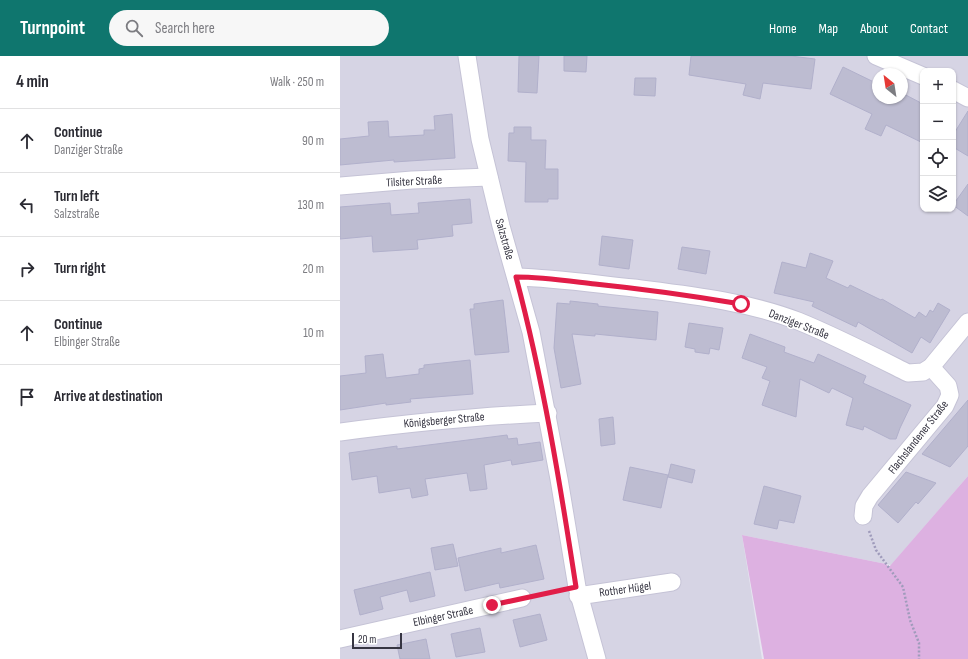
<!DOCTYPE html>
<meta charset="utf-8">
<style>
:root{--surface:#fff;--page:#f7f7f7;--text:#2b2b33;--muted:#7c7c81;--line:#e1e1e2;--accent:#0f766e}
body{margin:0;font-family:"Sofia Sans Condensed",sans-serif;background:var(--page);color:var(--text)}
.controls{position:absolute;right:12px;top:12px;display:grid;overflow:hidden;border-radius:8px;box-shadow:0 1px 3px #0004}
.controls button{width:36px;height:36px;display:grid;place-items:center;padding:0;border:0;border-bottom:1px solid var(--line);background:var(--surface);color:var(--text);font:20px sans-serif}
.compass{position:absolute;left:532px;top:12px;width:36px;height:36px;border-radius:50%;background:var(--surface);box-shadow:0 1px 3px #0004;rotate:330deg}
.scale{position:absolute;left:12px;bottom:10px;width:50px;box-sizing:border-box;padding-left:4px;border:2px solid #363542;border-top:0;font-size:11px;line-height:14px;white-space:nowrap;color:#363542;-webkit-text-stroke:3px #fff;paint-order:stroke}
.stop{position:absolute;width:12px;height:12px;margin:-9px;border:3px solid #e11d48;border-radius:50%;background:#fff}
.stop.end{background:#e11d48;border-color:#fff;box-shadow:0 1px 4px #0008}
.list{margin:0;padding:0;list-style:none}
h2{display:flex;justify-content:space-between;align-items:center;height:52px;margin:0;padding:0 16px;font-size:17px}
h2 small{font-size:13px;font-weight:400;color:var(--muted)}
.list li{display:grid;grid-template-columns:26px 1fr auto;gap:12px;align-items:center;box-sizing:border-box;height:64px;padding:0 16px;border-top:1px solid var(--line)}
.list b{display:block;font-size:15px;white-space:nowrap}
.list p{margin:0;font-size:13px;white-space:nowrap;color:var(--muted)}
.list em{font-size:13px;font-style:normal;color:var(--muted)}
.icon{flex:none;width:22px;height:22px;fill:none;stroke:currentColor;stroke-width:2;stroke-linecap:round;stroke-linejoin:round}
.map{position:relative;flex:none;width:628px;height:603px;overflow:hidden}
header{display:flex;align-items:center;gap:24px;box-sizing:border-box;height:56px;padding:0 20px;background:var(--accent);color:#fff}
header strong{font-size:19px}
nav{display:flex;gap:22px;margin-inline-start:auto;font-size:14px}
.search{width:280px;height:36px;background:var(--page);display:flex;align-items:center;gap:10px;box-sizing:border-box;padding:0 14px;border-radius:22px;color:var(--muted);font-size:15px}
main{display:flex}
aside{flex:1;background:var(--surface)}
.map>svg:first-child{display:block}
.residential{fill:#d6d4e4;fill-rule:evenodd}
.green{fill:#ddb1e1}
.building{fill:#bdbcd1;stroke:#b1b0cb}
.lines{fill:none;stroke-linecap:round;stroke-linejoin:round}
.minor-casing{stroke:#c5c3d6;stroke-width:19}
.path{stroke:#9f9bbb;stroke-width:2.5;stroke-dasharray:2 2;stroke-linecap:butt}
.minor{stroke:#fff;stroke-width:17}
.route{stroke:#e11d48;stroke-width:5}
.labels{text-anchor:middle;stroke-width:3;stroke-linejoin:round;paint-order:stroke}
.street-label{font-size:12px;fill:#363542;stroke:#fff}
</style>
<header>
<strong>Turnpoint</strong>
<div class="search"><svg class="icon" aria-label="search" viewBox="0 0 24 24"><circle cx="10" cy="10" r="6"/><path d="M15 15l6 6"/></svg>Search here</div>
<nav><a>Home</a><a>Map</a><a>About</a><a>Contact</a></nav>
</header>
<main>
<aside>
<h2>4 min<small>Walk · 250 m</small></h2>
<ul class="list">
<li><svg class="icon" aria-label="ahead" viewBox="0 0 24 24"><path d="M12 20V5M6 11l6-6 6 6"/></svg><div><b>Continue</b><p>Danziger Straße</p></div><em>90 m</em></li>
<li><svg class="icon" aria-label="left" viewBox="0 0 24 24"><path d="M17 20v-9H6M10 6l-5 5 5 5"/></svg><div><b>Turn left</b><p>Salzstraße</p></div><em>130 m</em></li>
<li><svg class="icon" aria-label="right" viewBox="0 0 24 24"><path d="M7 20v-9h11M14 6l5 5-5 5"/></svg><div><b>Turn right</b></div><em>20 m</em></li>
<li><svg class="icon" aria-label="ahead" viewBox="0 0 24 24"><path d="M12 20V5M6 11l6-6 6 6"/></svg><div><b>Continue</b><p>Elbinger Straße</p></div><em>10 m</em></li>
<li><svg class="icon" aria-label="arrive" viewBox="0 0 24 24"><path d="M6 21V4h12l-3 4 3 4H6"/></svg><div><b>Arrive at destination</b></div></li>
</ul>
</aside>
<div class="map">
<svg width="628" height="603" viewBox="0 0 628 603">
<rect width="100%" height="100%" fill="#e7e5f1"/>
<!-- residential -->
<path class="residential" d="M0,0H628V420L551,509L402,479L422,603H0ZM583,15H613V153H583ZM538,18H562V42H538Z"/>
<!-- green -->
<path class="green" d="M628,420V603H424L402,479L546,508L549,511Z"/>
<!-- building -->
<g class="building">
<path d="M179,0H199L197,37L178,36Z"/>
<path d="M224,0H247L246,16L224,15Z"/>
<path d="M351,0H451L475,3L471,33L423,27L420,43L403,39L406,28L349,19Z"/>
<path d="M503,11L538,28V42H562V37L583,48V87L546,69L541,80L525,73L532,58L490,38Z"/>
<path d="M295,22H316L315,40L294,39Z"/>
<path d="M628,55V100L613,91V79Z"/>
<path d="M112,58L115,102L54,106V104L0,109V83L29,80L28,66L48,65L49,81L84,79V74H95L94,60Z"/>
<path d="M174,71H191V84H206L205,113H218V143H208V146H185L186,106L168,105L169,77H174Z"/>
<path d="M628,128V160L613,149Z"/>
<path d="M130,143L132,167L112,169L113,180L77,184L78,193L33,196L32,180L0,183V151L50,147L51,159L79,157L78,147Z"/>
<path d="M262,180L293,184L289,213L259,209Z"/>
<path d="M342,191L370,195L366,218L338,213Z"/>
<path d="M470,197L493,205L486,222L508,232L510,229L541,244L542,243L575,262L579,256L586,261L590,254L593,256L598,247L610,254L590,287L581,281L572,297L518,266L516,271L472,250L474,246L434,237L442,206L466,212Z"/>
<path d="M163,244L169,296L135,299L130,253H134V248Z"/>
<path d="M230,245L258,248V250L318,256L316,284L255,278V280L232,278L241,328L221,332L214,292L217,247L230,248Z"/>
<path d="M349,267L383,272L379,294L370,292L369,298L355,296V293L345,291Z"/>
<path d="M410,278L445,291L444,296L474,307L478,298L526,320L523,327L571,349L560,372L556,383H550L524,370L523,374L506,369L513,342L492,332L489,337L460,323L456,361L422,349L430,325L422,322L427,311L402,302Z"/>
<path d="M43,298L46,322L79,318V313L84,312V309L130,304L133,338L70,343L71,346L46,349V347L0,354V320L26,317L25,300Z"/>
<path d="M628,344V390L610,411L582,398Z"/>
<path d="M273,361L275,388L261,390L259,363Z"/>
<path d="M167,379L168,383L177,382L178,389L200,386L203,404L172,409L171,404L144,409L147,433L130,435L127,417L85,423L88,439L72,442L70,432L39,437L37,420L12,424L9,397L57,390V393Z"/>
<path d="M331,408L355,414L352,427L328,421Z"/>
<path d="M290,411L328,419L321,452L283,444Z"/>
<path d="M566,416L596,427L578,448L576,446L558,467L538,449Z"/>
<path d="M424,430L461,440L454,467L439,464L437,473L414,468Z"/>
<path d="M113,488L118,510L95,514L91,492Z"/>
<path d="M196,489L204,523L160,532L159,527L125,535L118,502L161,492V497Z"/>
<path d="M90,516L95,540L70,546L67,534L40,541L43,553L20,559L14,534Z"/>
<path d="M200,558L207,584L180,591L173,564Z"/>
<path d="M140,572L145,596L116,601L111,578Z"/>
<path d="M86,583L90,603H60L57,589Z"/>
</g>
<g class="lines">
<!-- minor casing -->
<g class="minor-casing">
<g id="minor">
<path d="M127,0L140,83L161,170L191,276L219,423L237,531L257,603"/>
<path d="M536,0L583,20"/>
<path d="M613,34L628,42"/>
<path d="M0,130L72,124L149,121"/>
<path d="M176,221C215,222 255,228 294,232C349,239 406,245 458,265C495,280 532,299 568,317L583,316L591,311L628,266"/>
<path d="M0,376C69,367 138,360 208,357"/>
<path d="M523,460L524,450L530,440L605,350L610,339L608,330L591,311"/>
<path d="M238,540L332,526"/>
<path d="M0,583L182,542"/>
</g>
</g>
<!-- path -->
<g class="path">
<path d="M529,475L536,494L563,531L570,564L579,587V603"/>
<path d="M198,539L222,534"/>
</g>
<!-- minor -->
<use href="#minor" class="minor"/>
</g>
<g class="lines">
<!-- route -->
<path class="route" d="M152,549L236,531C220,427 203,323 176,221C203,221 229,225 255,228C304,233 353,240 401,248"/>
</g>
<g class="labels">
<!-- street labels -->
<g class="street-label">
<text transform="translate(74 125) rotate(-3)" y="4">Tilsiter Straße</text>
<text transform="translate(165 183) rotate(74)" y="4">Salzstraße</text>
<text transform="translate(459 268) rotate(21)" y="4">Danziger Straße</text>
<text transform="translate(104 364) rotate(-5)" y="4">Königsberger Straße</text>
<text transform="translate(578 381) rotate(-52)" y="4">Flachslandener Straße</text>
<text transform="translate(285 533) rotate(-8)" y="4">Rother Hügel</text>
<text transform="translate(103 560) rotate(-12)" y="4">Elbinger Straße</text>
</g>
</g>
</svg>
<div class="controls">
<button>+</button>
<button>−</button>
<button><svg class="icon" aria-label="locate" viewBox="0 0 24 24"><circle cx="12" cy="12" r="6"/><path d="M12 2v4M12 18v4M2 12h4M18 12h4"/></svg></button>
<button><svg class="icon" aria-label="layers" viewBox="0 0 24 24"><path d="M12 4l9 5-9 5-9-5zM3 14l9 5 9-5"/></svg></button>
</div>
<svg class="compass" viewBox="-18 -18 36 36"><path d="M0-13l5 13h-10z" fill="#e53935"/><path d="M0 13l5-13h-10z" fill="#7c7c81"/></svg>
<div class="scale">20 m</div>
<div class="stop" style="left:401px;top:248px"></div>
<div class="stop end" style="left:152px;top:549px"></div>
</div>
</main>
